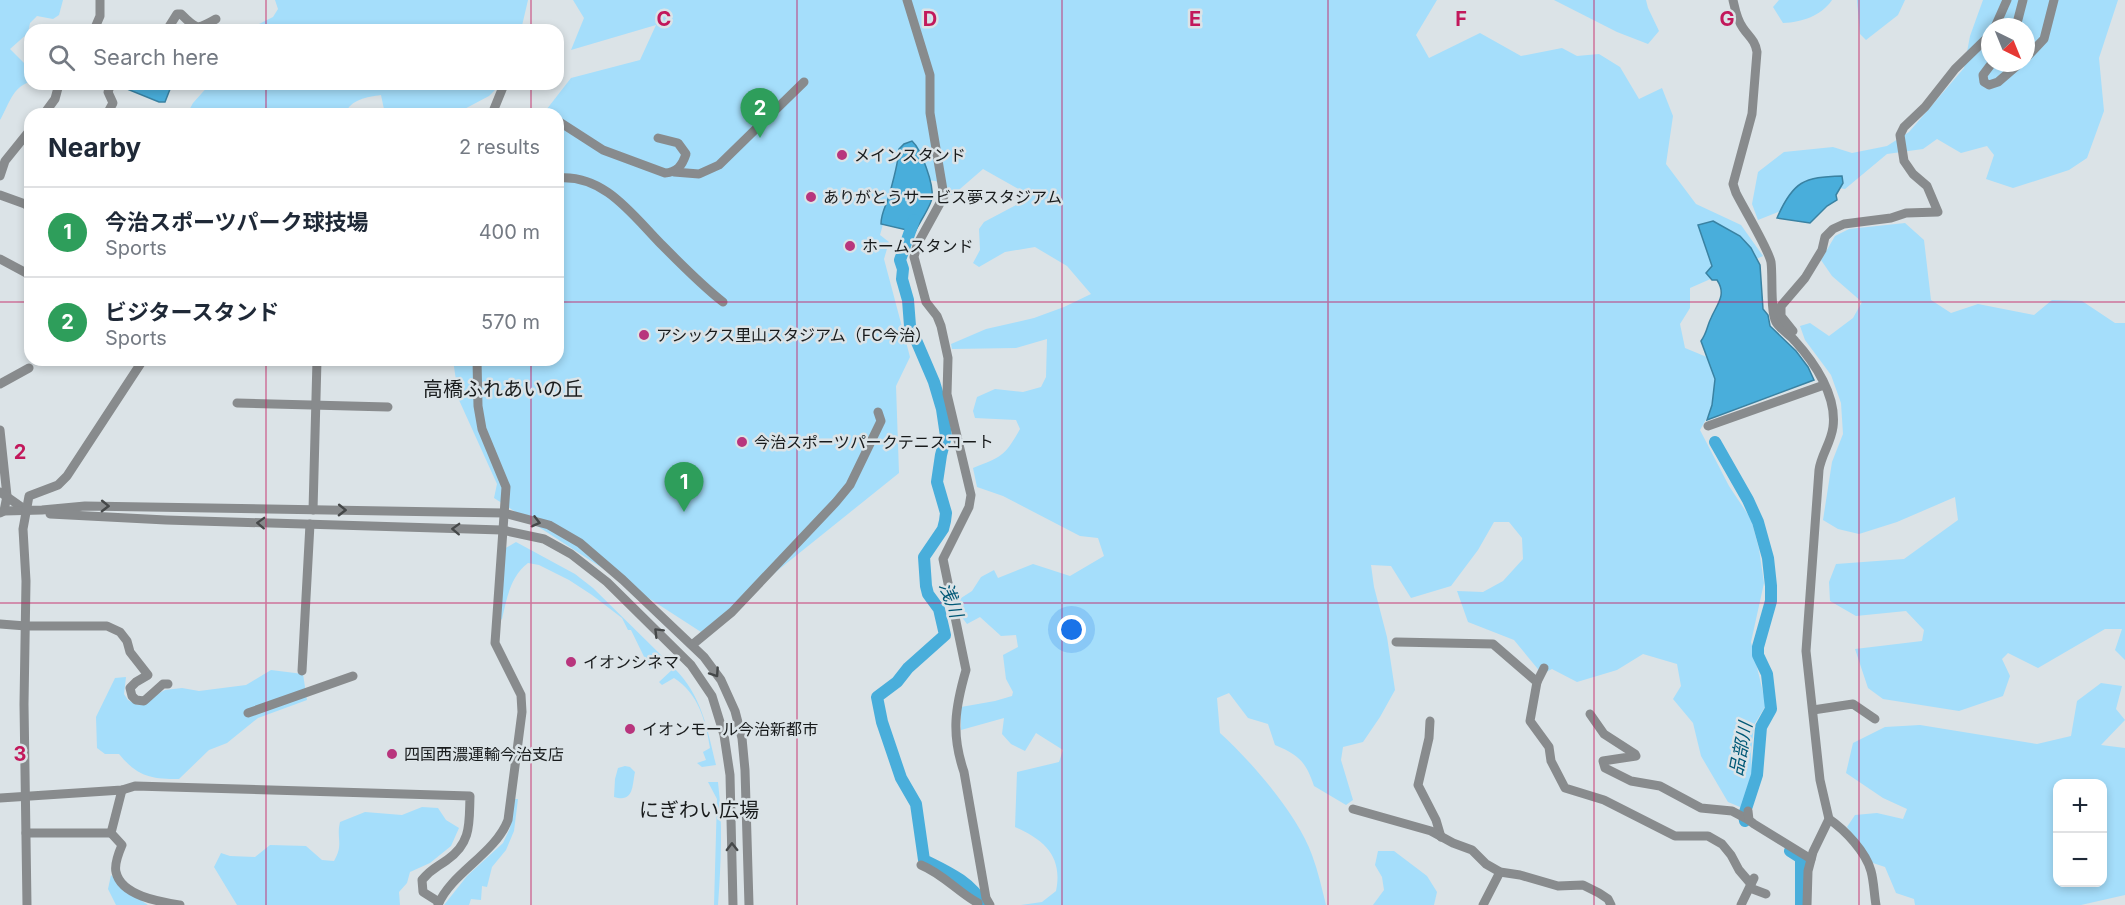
<!DOCTYPE html>
<meta charset="utf-8">
<style>
:root{--surface:#fff;--page:#f2f2f3;--text:#1f2937;--muted:#747a83;--line:#e0e1e3;--accent:#b8357d}
body{margin:0;font-family:Inter,"Noto Sans JP",sans-serif;background:var(--page);color:var(--text)}
.controls{position:absolute;right:18px;bottom:18px;display:grid;overflow:hidden;border-radius:12px;box-shadow:0 3px 9px #0003}
.controls button{width:54px;height:54px;display:grid;place-items:center;padding:0;border:0;border-bottom:2px solid var(--line);background:var(--surface);color:var(--text);font:30px sans-serif}
.compass{position:absolute;left:1981px;top:18px;width:54px;height:54px;border-radius:50%;background:var(--surface);box-shadow:0 3px 9px #0003;rotate:137deg}
.you{position:absolute;left:1072px;top:630px;width:21px;height:21px;margin:-15px;border:4px solid #fff;border-radius:50%;background:#1a73e8;box-shadow:0 0 0 9px #1a73e833}
.badge{display:grid;place-items:center;width:39px;height:39px;border-radius:50%;background:var(--accent);color:#fff;font-size:20px;font-weight:700}
.pin{position:absolute;translate:-50% -50px;filter:drop-shadow(0 2px 3px #0008)}
.pin::after{content:'';position:absolute;top:32px;width:21px;height:18px;background:inherit;clip-path:polygon(0 0,100% 0,50% 100%)}
.list{margin:0;padding:0;list-style:none}
h2{display:flex;justify-content:space-between;align-items:center;height:78px;margin:0;padding:0 24px;font-size:26px}
h2 small{font-size:20px;font-weight:400;color:var(--muted)}
.list li{display:grid;grid-template-columns:39px 1fr auto;gap:18px;align-items:center;box-sizing:border-box;height:90px;padding:0 24px;border-top:2px solid var(--line)}
.list b{display:block;font-size:22px;white-space:nowrap}
.list p{margin:0;font-size:20px;white-space:nowrap;color:var(--muted)}
.list em{font-size:20px;font-style:normal;color:var(--muted)}
.icon{flex:none;width:33px;height:33px;fill:none;stroke:currentColor;stroke-width:2;stroke-linecap:round;stroke-linejoin:round}
.map{position:relative;flex:none;width:2125px;height:905px;overflow:hidden}
.search{position:absolute;background:var(--surface);box-shadow:0 3px 9px #0003;left:24px;top:24px;width:540px;height:66px;display:flex;align-items:center;gap:15px;box-sizing:border-box;padding:0 21px;border-radius:18px;color:var(--muted);font-size:22px}
.panel{position:absolute;background:var(--surface);box-shadow:0 3px 9px #0003;left:24px;top:108px;width:540px;height:258px;border-radius:18px}
.map>svg:first-child{display:block}
.green{fill:#a5defb;fill-rule:evenodd}
.water{fill:#49aedb;stroke:#3a82a2;stroke-width:1.5}
.lines{fill:none;stroke-linecap:round;stroke-linejoin:round}
.river{stroke:#49aedb;stroke-width:12}
.minor{stroke:#888b8d;stroke-width:9}
.oneway{stroke:#454849}
.grid{fill:none;stroke:#c2185b;stroke-width:1.5;stroke-opacity:0.55}
.poi-dot{fill:#b8357d;stroke:#dbe3e7;stroke-width:2}
.labels{text-anchor:middle;stroke-width:5;stroke-linejoin:round;paint-order:stroke}
.poi-label{font-size:16px;fill:#181b1c;stroke:#dbe3e7;text-anchor:start}
.water-label{font-size:18px;font-style:italic;fill:#005876;stroke:#dbe3e7}
.quarter-label{font-size:20px;fill:#181b1c;stroke:#dbe3e7}
.grid-label{font-size:20px;text-anchor:middle;font-weight:bold;fill:#c2185b;stroke:#dbe3e7;stroke-width:5;stroke-linejoin:round;paint-order:stroke}
</style>
<div class="map">
<svg width="2125" height="905" viewBox="0 0 2125 905">
<rect width="100%" height="100%" fill="#dbe3e7"/>
<!-- green -->
<g class="green">
<path d="M0,0H63L59,15L53,19L37,16L30,23L28,33L10,49L30,69V82C12,87 9,105 0,120Z"/>
<path d="M275,0H528L521,30H247L273,17L278,9Z"/>
<path d="M573,0H1437L1416,35L1429,58L1480,33L1521,56L1562,48L1577,56L1599,54L1620,67L1639,99L1662,88L1673,116L1666,164L1696,204L1741,225L1763,256L1690,288V308L1680,324L1685,348L1714,360L1721,381L1712,409L1700,430L1729,486L1751,519L1759,549L1764,583L1751,642L1766,705L1754,725L1751,754L1752,771L1746,795L1748,805L1740,807L1728,802L1701,756L1693,723L1673,699L1681,686L1677,664L1643,654L1617,670L1577,682L1552,669L1542,674L1514,640L1468,622L1457,591L1483,592L1503,581L1523,559L1522,538L1509,522H1494L1478,550L1451,586L1411,598L1391,566L1371,565L1374,587L1387,637L1395,690L1380,717L1363,742L1343,747L1341,760L1353,800L1346,805L1314,786C1306,762 1299,755 1275,745L1268,724L1248,718L1229,693L1217,698L1220,733C1252,762 1298,815 1312,855C1318,871 1322,889 1326,905H1021L1042,902L1056,891C1063,857 1045,840 1015,827L1017,772L1059,762L1063,750L1036,733L1025,751L1011,744L1002,734L1004,718L961,730V707L995,701L1012,696L1013,692L1006,679L1003,655L1018,647L1016,635L1001,636L980,617L967,624L961,616L958,600L972,591L981,577L994,570L998,578L1033,564L1070,576L1104,556L1098,538L1080,536L1003,496L977,487L973,468C1002,457 1005,456 1020,429L1016,420L975,418L973,411L977,397L995,389L1023,392L1041,387L1046,377L1047,339L1016,348L952,349L951,344L986,329L1034,318L1064,307L1091,294L1067,266L1035,247L1005,252L979,267L973,263L980,250L979,229L984,222L1020,203L1022,191L983,169L953,195L948,194L936,181L923,180L897,213L887,193L888,206L880,235L889,242L884,259L910,357L896,386L899,473L701,632L494,498L497,484L459,400L453,360H558V114H543L571,78L640,60L656,25L571,50L584,18Z"/>
<path d="M1554,0H1646L1648,8L1659,31L1648,44L1617,32Z"/>
<path d="M1779,0H1832C1821,16 1802,22 1783,23L1773,7Z"/>
<path d="M1857,0H1905L1898,15L1866,40L1860,34Z"/>
<path d="M1983,0H2118L2099,58L2104,111L2087,158L2069,170L2013,188L1986,179L1994,155L1987,146L1961,153L1937,139L1923,149L1887,154L1845,189L1821,185L1786,209L1758,220L1752,204L1758,172L1784,152L1833,147L1852,153L1887,146L1909,132L1964,68L1970,36ZM1990,27H2026V63H1990Z"/>
<path d="M210,84H501L489,96L455,114H385L381,95C367,97 351,99 345,114H187L193,103Z"/>
<path d="M1905,223L1924,240L1931,300L1951,313L1978,304L2034,315L2052,300L2082,301L2115,323H2125V660L2115,650L2122,629H2105L2038,668L2008,653L2002,659L2010,676L2003,696L1959,711L1883,699L1868,688L1855,649L1922,641L1924,630L1906,611L1856,616L1830,601L1829,582L1836,564L1904,559L1958,520L1955,497L1897,522L1859,534L1838,529L1823,520L1832,462L1843,434L1841,403L1831,375L1805,340L1800,326L1810,323L1829,336L1853,318L1862,302L1832,276L1821,260L1835,236L1849,229Z"/>
<path d="M516,542L575,574L593,588L663,657L650,669L631,630H628L622,618L592,595L569,580L539,565L528,563C510,577 507,598 502,619L497,622L504,549Z"/>
<path d="M674,668C702,696 707,728 716,765L702,767L697,763L706,760L703,752L710,748C706,721 698,693 674,678L662,685L659,682Z"/>
<path d="M271,670L303,674L307,700L258,718L227,743L209,750L179,779C151,779 138,777 119,754H105L97,748L96,717L115,678L126,677L124,694L128,700L138,705L165,690L182,688L199,691L246,685Z"/>
<path d="M2101,683L2122,686L2116,709L2125,720L2101,745L2125,748V895L2081,905H1915L1914,899L1896,893L1885,867L1873,863L1847,827L1855,815L1877,813L1903,819L1907,809L1883,798L1846,773L1853,743L1885,727L1920,725L2037,744L2071,736L2077,701ZM2058,784H2102V882H2058Z"/>
<path d="M625,766L630,767L635,772C632,786 634,803 614,797L615,779L618,768Z"/>
<path d="M708,782H718C723,823 721,864 718,905H714L717,799Z"/>
<path d="M515,799H518L514,831L506,850L492,867L487,887L482,886L481,900L471,899L469,905H444L467,876L503,843L510,828Z"/>
<path d="M422,807L438,808L446,820L459,828L451,846L430,863L410,872L407,883L399,892L400,905H237L214,867L221,853L230,856L255,857L270,845L306,846L322,860L334,861C344,844 336,839 340,822L365,812L402,815Z"/>
<path d="M1378,851H1394L1427,876L1437,892L1434,905H1373L1384,890L1382,877L1375,865Z"/>
<path d="M111,875L126,890L148,905H116L108,889Z"/>
</g>
<!-- water -->
<g class="water">
<path d="M121,84H172L165,102H159L122,87Z"/>
<path d="M912,141C921,149 934,184 932,198C931,206 919,223 915,232L881,224C881,213 886,206 889,196C892,185 899,160 899,149L904,144Z"/>
<path d="M1842,176L1843,183L1836,195L1837,200L1827,206L1810,223L1777,218C1793,181 1804,177 1842,176Z"/>
<path d="M1713,221L1740,236L1751,248L1760,265L1763,309L1768,315L1770,326L1796,351L1808,367L1814,380L1707,420L1712,405L1715,379L1701,341C1707,333 1707,326 1711,318C1717,304 1727,295 1717,280H1712L1706,273L1712,266L1698,225Z"/>
</g>
<g class="lines">
<!-- river -->
<g class="river">
<path d="M914,220L900,260L903,269L902,279L908,300L910,326L934,382L942,409L946,436L941,455L937,482L946,513L945,521L943,529L924,557L926,586L928,594L939,609L945,635L908,668L897,682L877,697L882,722L901,778L916,804L924,860C946,871 972,882 983,905"/>
<path d="M1715,442L1748,500L1758,522L1768,558L1771,586V601L1758,647V655L1767,674L1771,709L1761,727L1757,775L1744,815L1745,821"/>
<path d="M1790,851L1801,858V905"/>
</g>
<!-- minor -->
<g class="minor">
<path d="M907,0L930,75V113L944,196L917,245L914,257L926,302L937,316L941,326L948,358L947,394L971,495L969,507L943,559L966,670C955,708 951,734 964,772L986,898L990,905"/>
<path d="M1733,0C1735,9 1737,20 1743,28C1749,37 1755,40 1757,52L1752,114L1733,184L1736,193C1744,209 1768,248 1771,262C1773,276 1770,311 1776,322C1780,329 1790,335 1795,341C1815,363 1837,396 1833,427C1831,443 1821,455 1819,470L1806,651L1820,780L1829,819L1813,852L1808,871L1807,905"/>
<path d="M1995,27L2007,0"/>
<path d="M2016,27L2023,0"/>
<path d="M94,30L100,16V0"/>
<path d="M167,30L177,14H181C197,30 197,30 216,19"/>
<path d="M2026,58L2044,39L2054,0"/>
<path d="M1992,63L1983,75L1984,82L1989,85L1998,82L2020,63"/>
<path d="M44,114L55,99L59,84"/>
<path d="M107,114L113,103L108,92L111,84"/>
<path d="M492,114L503,87"/>
<path d="M558,121L603,150L665,173C677,172 682,166 686,154L678,143L658,138"/>
<path d="M674,172L699,174L719,165L804,82"/>
<path d="M0,176L5,161L30,130"/>
<path d="M558,178C603,174 631,213 659,242C680,263 700,284 723,302"/>
<path d="M0,195L25,204L30,208"/>
<path d="M0,259L30,275"/>
<path d="M1793,331L1781,316V306L1805,278L1822,250L1825,237L1833,229L1844,224L1891,218L1906,213L1938,212L1927,186L1913,174L1904,161L1900,135L1904,127L1925,107L1955,69L1990,35"/>
<path d="M0,384L29,368"/>
<path d="M237,403L388,407"/>
<path d="M1708,426L1824,385"/>
<path d="M0,430L7,496L4,511"/>
<path d="M0,492L27,511"/>
<path d="M313,510L317,360"/>
<path d="M0,513L4,511L42,510L85,506L504,513L549,525L580,543L623,580L704,657L721,680L735,711L742,738L745,770L749,905"/>
<path d="M50,514L166,520L502,530L544,539L571,554L607,582L691,665L712,696L724,735L730,775L733,905"/>
<path d="M0,624L26,626H107L120,632L127,641L130,652L148,675L136,682L130,688L132,696L136,700L144,701L163,684H168"/>
<path d="M1396,642L1493,644L1537,682L1530,721L1549,747L1551,761L1565,788L1604,800L1675,836H1708L1722,844L1731,855L1739,870L1751,884"/>
<path d="M692,645L732,612L836,502L850,485L881,421L878,412"/>
<path d="M302,671L310,524"/>
<path d="M1537,682L1544,668"/>
<path d="M1813,710L1853,704L1875,719"/>
<path d="M248,713L353,676"/>
<path d="M1590,714L1604,734L1635,754L1636,756L1603,761L1605,768L1631,781L1660,786L1701,808L1732,811L1749,820"/>
<path d="M1430,721L1429,738L1418,785L1436,820L1441,837"/>
<path d="M122,790L111,833L122,845C119,852 114,864 116,872C121,896 161,902 180,905"/>
<path d="M0,798L122,790L135,786L470,796C469,822 472,843 447,860C436,868 432,868 422,880L423,892L439,902"/>
<path d="M1353,809L1431,831L1453,843L1472,850L1486,864L1500,872L1520,875L1558,886L1583,885L1599,893L1608,899L1611,905"/>
<path d="M1748,811L1749,820L1754,824L1811,859"/>
<path d="M1829,819C1845,830 1866,852 1871,871C1874,882 1874,894 1876,905"/>
<path d="M26,833H111"/>
<path d="M921,865C943,874 958,892 978,903"/>
<path d="M1750,888L1766,894"/>
<path d="M27,905L24,704L26,581L23,529L29,496L58,485L67,476L143,360"/>
<path d="M438,905C451,873 495,854 508,820L522,712L521,695L495,643L506,487L482,429L478,406L477,360"/>
<path d="M1483,905L1500,872"/>
<path d="M1741,905L1754,878"/>
</g>
</g>
<!-- one-way arrows -->
<defs><path id="oneway-chevron" d="M-2-3.5L2.5 0L-2 3.5" fill="none" stroke-width="1.6" stroke-linecap="round" stroke-linejoin="round" transform="scale(1.5)"/></defs>
<g class="oneway">
<use href="#oneway-chevron" transform="translate(105 506) rotate(1)"/>
<use href="#oneway-chevron" transform="translate(342 510) rotate(1)"/>
<use href="#oneway-chevron" transform="translate(536 522) rotate(15)"/>
<use href="#oneway-chevron" transform="translate(261 523) rotate(-178)"/>
<use href="#oneway-chevron" transform="translate(456 529) rotate(-178)"/>
<use href="#oneway-chevron" transform="translate(658 632) rotate(-135)"/>
<use href="#oneway-chevron" transform="translate(715 673) rotate(56)"/>
<use href="#oneway-chevron" transform="translate(732 847) rotate(-91)"/>
</g>
<!-- grid -->
<path class="grid" d="M266,0V30M531,0V30M797,0V905M1062,0V905M1328,0V905M1594,0V905M1859,0V905M266,84V114M531,84V114M0,302H30M558,302H2125M266,360V905M531,360V905M0,603H2125"/>
<!-- markers -->
<g class="poi-dot">
<circle cx="842" cy="155" r="6"/>
<circle cx="811" cy="197" r="6"/>
<circle cx="850" cy="246" r="6"/>
<circle cx="644" cy="335" r="6"/>
<circle cx="742" cy="442" r="6"/>
<circle cx="571" cy="662" r="6"/>
<circle cx="630" cy="729" r="6"/>
<circle cx="392" cy="754" r="6"/>
</g>
<g class="labels">
<!-- poi labels -->
<g class="poi-label">
<text x="854" y="161">メインスタンド</text>
<text x="823" y="203">ありがとうサービス夢スタジアム</text>
<text x="862" y="252">ホームスタンド</text>
<text x="656" y="341">アシックス里山スタジアム（FC今治）</text>
<text x="754" y="448">今治スポーツパークテニスコート</text>
<text x="583" y="668">イオンシネマ</text>
<text x="642" y="735">イオンモール今治新都市</text>
<text x="404" y="760">四国西濃運輸今治支店</text>
</g>
<!-- water labels -->
<g class="water-label">
<text transform="translate(951 600) rotate(70)" y="6">浅川</text>
<text transform="translate(1741 749) rotate(-79)" y="6">品部川</text>
</g>
<!-- quarter labels -->
<g class="quarter-label">
<text x="503" y="396">高橋ふれあいの丘</text>
<text x="699" y="817">にぎわい広場</text>
</g>
</g>
<g class="grid-label">
<text x="664" y="26">C</text>
<text x="930" y="26">D</text>
<text x="1195" y="26">E</text>
<text x="1461" y="26">F</text>
<text x="1727" y="26">G</text>
<text x="20" y="459">2</text>
<text x="20" y="761">3</text>
</g>
</svg>
<div class="controls">
<button>+</button>
<button>−</button>
</div>
<svg class="compass" viewBox="-18 -18 36 36"><path d="M0-13l5 13h-10z" fill="#e53935"/><path d="M0 13l5-13h-10z" fill="#747a83"/></svg>
<div class="you"></div>
<div class="pin badge" style="left:684px;top:512px;background:#2e9e5b">1</div>
<div class="pin badge" style="left:760px;top:138px;background:#2e9e5b">2</div>
<div class="search"><svg class="icon" aria-label="search" viewBox="0 0 24 24"><circle cx="10" cy="10" r="6"/><path d="M15 15l6 6"/></svg>Search here</div>
<section class="panel">
<h2>Nearby<small>2 results</small></h2>
<ul class="list">
<li><span class="badge" style="background:#2e9e5b">1</span><div><b>今治スポーツパーク球技場</b><p>Sports</p></div><em>400 m</em></li>
<li><span class="badge" style="background:#2e9e5b">2</span><div><b>ビジタースタンド</b><p>Sports</p></div><em>570 m</em></li>
</ul>
</section>
</div>
